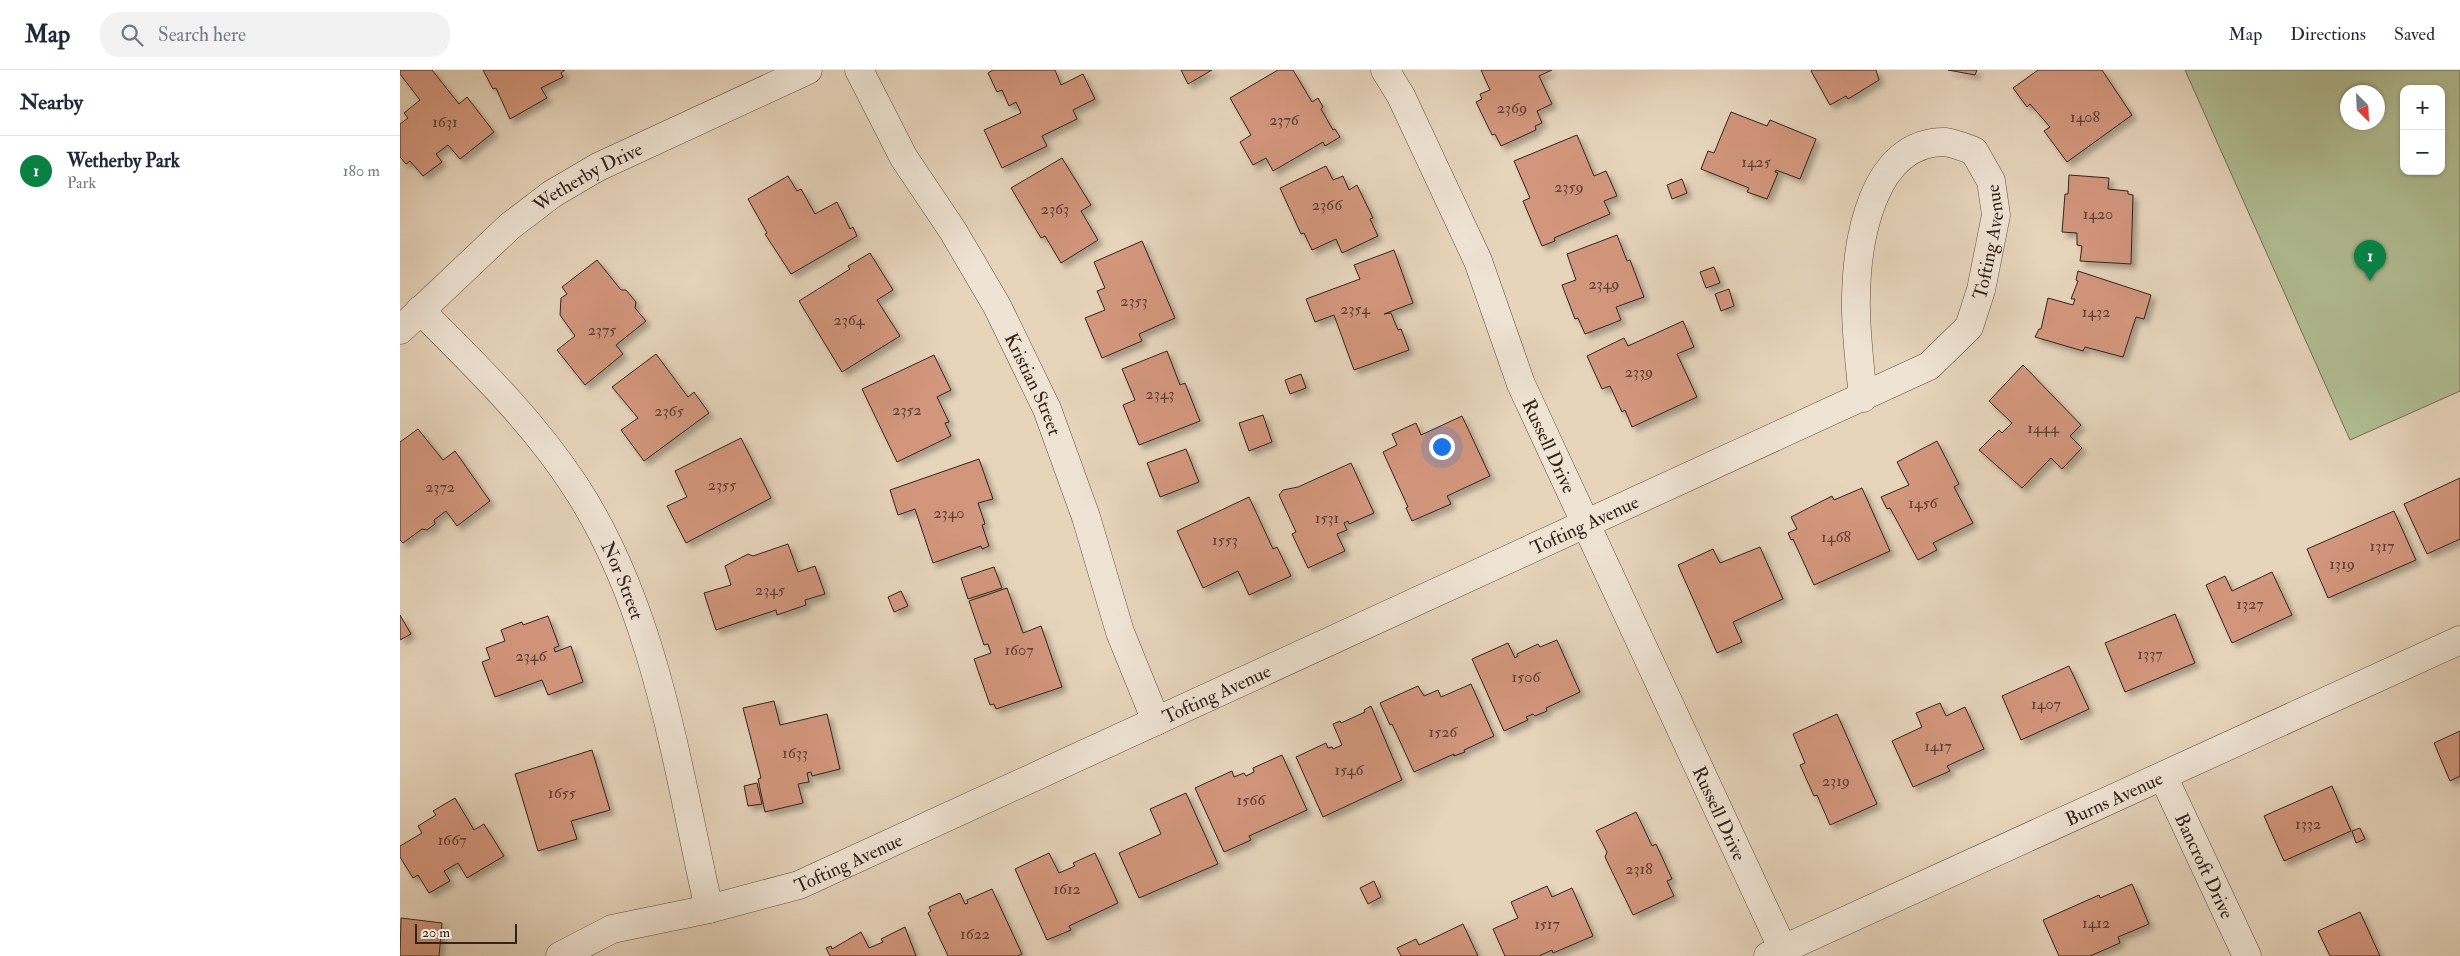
<!DOCTYPE html>
<meta charset="utf-8">
<style>
:root{--surface:#fff;--page:#f2f2f3;--text:#1f2937;--muted:#747a83;--line:#e0e1e3;--accent:#0b8043}
body{margin:0;font-family:"IM FELL Double Pica",serif;background:var(--page);color:var(--text)}
.controls{position:absolute;right:15px;top:15px;display:grid;overflow:hidden;border-radius:10px;box-shadow:0 1px 4px #0004}
.controls button{width:45px;height:45px;display:grid;place-items:center;padding:0;border:0;border-bottom:1px solid var(--line);background:var(--surface);color:var(--text);font:25px sans-serif}
.compass{position:absolute;left:1940px;top:15px;width:45px;height:45px;border-radius:50%;background:var(--surface);box-shadow:0 1px 4px #0004;rotate:156deg}
.scale{position:absolute;left:15px;bottom:12px;width:102px;box-sizing:border-box;padding-left:5px;border:2px solid #34231c;border-top:0;font-size:14px;line-height:18px;white-space:nowrap;color:#34231c;-webkit-text-stroke:4px #efe3d3;paint-order:stroke}
.you{position:absolute;left:1041px;top:376px;width:18px;height:18px;margin:-12px;border:4px solid #fff;border-radius:50%;background:#1a73e8;box-shadow:0 0 0 8px #1a73e833}
.badge{display:grid;place-items:center;width:32px;height:32px;border-radius:50%;background:var(--accent);color:#fff;font-size:16px;font-weight:700}
.pin{position:absolute;translate:-50% -41px;filter:drop-shadow(0 1px 2px #0008)}
.pin::after{content:'';position:absolute;top:26px;width:18px;height:15px;background:inherit;clip-path:polygon(0 0,100% 0,50% 100%)}
.list{margin:0;padding:0;list-style:none}
h2{display:flex;justify-content:space-between;align-items:center;height:65px;margin:0;padding:0 20px;font-size:21px}
h2 small{font-size:16px;font-weight:400;color:var(--muted)}
.list li{display:grid;grid-template-columns:32px 1fr auto;gap:15px;align-items:center;box-sizing:border-box;height:70px;padding:0 20px;border-top:1px solid var(--line)}
.list b{display:block;font-size:19px;white-space:nowrap}
.list p{margin:0;font-size:16px;white-space:nowrap;color:var(--muted)}
.list em{font-size:16px;font-style:normal;color:var(--muted)}
.icon{flex:none;width:28px;height:28px;fill:none;stroke:currentColor;stroke-width:2;stroke-linecap:round;stroke-linejoin:round}
.map{position:relative;flex:none;width:2060px;height:886px;overflow:hidden}
header{display:flex;align-items:center;gap:30px;box-sizing:border-box;height:70px;padding:0 25px;background:var(--surface);border-bottom:1px solid var(--line)}
header strong{font-size:24px}
nav{display:flex;gap:28px;margin-inline-start:auto;font-size:18px}
.search{width:350px;height:45px;background:var(--page);display:flex;align-items:center;gap:12px;box-sizing:border-box;padding:0 18px;border-radius:20px;color:var(--muted);font-size:19px}
main{display:flex}
aside{flex:1;background:var(--surface)}
.map>svg:first-child{display:block}
.green{fill:#b1bd93;stroke:#727058;fill-rule:evenodd}
.building{fill:#d2967b;stroke:#34231c;filter:url(#shadow)}
.lines{fill:none;stroke-linecap:round;stroke-linejoin:round}
.minor-casing{stroke:#604f44;stroke-width:29}
.minor{stroke:#efe3d3;stroke-width:28}
.labels{text-anchor:middle;stroke-width:5;stroke-linejoin:round;paint-order:stroke}
.number-label{font-size:16px;fill:#5c4034}
.street-label{font-size:19px;fill:#34231c;stroke:#efe3d3}
</style>
<header>
<strong>Map</strong>
<div class="search"><svg class="icon" aria-label="search" viewBox="0 0 24 24"><circle cx="10" cy="10" r="6"/><path d="M15 15l6 6"/></svg>Search here</div>
<nav><a>Map</a><a>Directions</a><a>Saved</a></nav>
</header>
<main>
<aside>
<h2>Nearby<small></small></h2>
<ul class="list">
<li><span class="badge">1</span><div><b>Wetherby Park</b><p>Park</p></div><em>180 m</em></li>
</ul>
</aside>
<div class="map">
<svg width="2060" height="886" viewBox="0 0 2060 886">
<defs>
<filter id="shadow"><feDropShadow dx="4.5" dy="4.5" stdDeviation="2.5" flood-color="#0004"/></filter>
</defs>
<rect width="100%" height="100%" fill="#e6d4bb"/>
<filter id="stains"><feTurbulence type="fractalNoise" baseFrequency=".004" numOctaves="4"/><feColorMatrix values="0 0 0 0 .2 0 0 0 0 .09 0 0 0 0 .02 0 0 0 .5 -.17"/></filter>
<radialGradient id="worn" r=".72"><stop offset=".6" stop-color="#630" stop-opacity="0"/><stop offset="1" stop-color="#630" stop-opacity=".3"/></radialGradient>
<!-- green -->
<path class="green" d="M1785,0H2060V321L1950,370ZM2004,19H2041V101H2004ZM1948,22H1978V52H1948Z"/>
<!-- building -->
<g class="building">
<path d="M0,0H32L59,34L67,27L94,62L60,89L48,75L36,84L42,92L23,106L10,91L6,94L0,87V54L8,48L4,43L20,30L0,4Z"/>
<path d="M83,0H165L161,3L163,7L141,18L147,28L110,49L96,18L93,19Z"/>
<path d="M593,0H655L661,15L683,4L695,29L673,40L677,49L642,66L647,76L602,98L584,60L621,43L616,32L609,36L602,20L597,22L588,3Z"/>
<path d="M781,0H812L788,14Z"/>
<path d="M878,0H893L912,32L918,28L923,37L921,39L933,60L935,59L940,67L925,76L923,72L873,101L866,88L853,95L840,72L851,65L830,28Z"/>
<path d="M1081,0H1152L1139,6L1152,34L1137,41L1142,53L1135,56L1136,60L1101,76L1095,64L1092,65L1076,32L1082,29L1080,24L1090,20Z"/>
<path d="M1412,0H1476L1479,10L1448,29L1446,26L1430,35L1411,1Z"/>
<path d="M1548,0H1577L1575,5Z"/>
<path d="M1638,0H1702L1732,45L1667,92L1644,61L1650,57L1630,34L1627,37L1613,18Z"/>
<path d="M1331,42L1367,56L1370,50L1416,69L1400,109L1376,100L1375,102L1378,103L1367,129L1347,122L1349,118L1301,99L1308,81L1314,83Z"/>
<path d="M1177,65L1194,106L1206,101L1217,126L1204,131L1210,144L1154,168L1155,171L1142,176L1123,131L1130,128L1114,91Z"/>
<path d="M662,88L691,135L681,141L698,170L661,193L645,166L641,168L611,118Z"/>
<path d="M926,96L933,110L943,106L949,120L957,115L973,148L970,149L978,166L942,183L936,169L912,180L904,163L901,164L880,118Z"/>
<path d="M1669,105L1709,108L1708,119L1728,121V124L1733,125L1731,194L1680,191L1682,176L1677,175V163L1662,162L1665,124H1668Z"/>
<path d="M388,106L397,121L401,119L415,144L437,132L450,159L453,157L457,166L391,204L365,164L367,163L348,129Z"/>
<path d="M1282,109L1287,123L1272,129L1267,115Z"/>
<path d="M1217,165L1227,191L1230,190L1244,227L1216,237L1221,250L1185,264L1178,248L1175,249L1162,215L1176,210L1167,184Z"/>
<path d="M742,171L775,248L739,264L742,271L702,288L685,248L705,240L697,221L705,218L694,192Z"/>
<path d="M994,180L1013,233L984,244L991,243L998,260L1001,259L1009,280L954,300L934,245L915,252L906,229L960,209L954,195Z"/>
<path d="M470,183L493,220L477,230L500,266L442,302L399,231L450,199L448,196Z"/>
<path d="M197,190L221,220H226L236,232L235,238L246,251L216,275L223,284L185,315L157,280L175,266L160,245L161,228L167,224L162,217Z"/>
<path d="M1314,197L1320,213L1306,218L1300,202Z"/>
<path d="M1678,201L1751,225L1744,249L1736,247L1723,287L1685,277L1683,281L1635,267L1639,259H1641L1648,228L1673,235L1675,229H1671L1678,211L1676,210Z"/>
<path d="M1329,219L1334,236L1321,241L1315,224Z"/>
<path d="M1283,251L1294,277L1277,284L1297,327L1232,357L1225,340L1222,342L1210,316L1202,319L1187,286L1224,268L1228,276Z"/>
<path d="M767,281L780,315L785,313L800,351L739,375L723,335L735,330L722,299Z"/>
<path d="M256,284L288,327L294,322L309,343L244,391L221,360L238,348L212,317Z"/>
<path d="M534,285L551,320L537,327L549,352L545,353L551,366L497,392L462,319Z"/>
<path d="M1623,295L1681,355L1670,366L1682,378L1662,399L1651,388L1622,418L1579,380L1599,360L1602,363L1612,353L1589,331Z"/>
<path d="M901,304L906,318L890,324L885,310Z"/>
<path d="M863,345L872,372L849,381L839,353Z"/>
<path d="M1062,346L1090,406L1047,426L1051,434L1012,451L1006,438L1008,437L983,382L997,375L992,364L1016,353L1021,365Z"/>
<path d="M18,359L43,390L55,381L90,431L57,456L46,441L34,450L35,454L27,460L22,459L3,473L0,470V372Z"/>
<path d="M341,368L371,428L286,473L267,436L287,427L275,401Z"/>
<path d="M1537,371L1559,414L1554,417L1573,453L1533,473L1537,480L1518,490L1490,438L1487,439L1481,427L1509,415L1497,392Z"/>
<path d="M786,379L799,412L760,427L747,393Z"/>
<path d="M579,389L593,429L578,433L585,454L582,455L589,476L582,479L581,476L533,493L515,439L498,445L490,420Z"/>
<path d="M951,393L974,443L949,454L948,451L944,453L947,460L937,464L945,481L908,498L892,464L896,462L879,425L883,420L898,417Z"/>
<path d="M2060,408V469L2027,484L2004,434Z"/>
<path d="M1462,418L1490,481L1414,515L1393,469L1391,470L1388,463L1397,459L1391,447L1432,426L1434,430Z"/>
<path d="M849,427L873,479L877,477L891,506L849,525L838,501L803,518L777,461Z"/>
<path d="M1994,441L2016,490L1928,528L1907,479Z"/>
<path d="M388,474L398,502L415,496L425,524L405,530L406,535L377,545L376,540L316,560L304,523L331,515L325,496L348,484L353,486Z"/>
<path d="M1360,477L1383,529L1333,552L1342,572L1317,583L1278,495L1313,479L1320,493Z"/>
<path d="M594,497L602,518L568,529L561,508Z"/>
<path d="M1872,502L1892,545L1832,573L1806,515L1825,506L1832,521Z"/>
<path d="M607,518L623,563L641,556L662,617L596,639L594,634L590,635L574,589L591,583L588,574L584,575L569,531Z"/>
<path d="M501,521L508,536L494,542L488,527Z"/>
<path d="M1775,544L1795,593L1725,622L1705,573Z"/>
<path d="M0,545L11,564L0,570Z"/>
<path d="M148,546L159,576L154,578L155,582L171,576L183,612L148,625L142,610L95,627L82,592L90,589L86,578L105,571L101,560L122,552L123,555Z"/>
<path d="M1157,570L1180,622L1146,638L1147,641L1135,646L1133,644L1126,647L1128,650L1104,661L1072,589L1108,573L1115,588L1118,586L1117,584L1138,574L1140,577Z"/>
<path d="M1669,596L1689,639L1621,670L1602,626Z"/>
<path d="M1071,614L1094,666L1064,680L1065,682L1054,686V684L1014,702L992,654L990,655L980,633L1018,616L1024,626L1038,620L1041,627Z"/>
<path d="M374,631L380,655L427,644L440,699L412,706L411,702L407,703L409,712L398,714L403,733L365,742L358,709L361,708L343,638Z"/>
<path d="M1540,633L1546,646L1565,637L1584,679L1547,696L1550,701L1513,717L1492,671L1522,657L1516,643Z"/>
<path d="M971,636L1002,710L923,747L896,687L926,673L928,678L932,677L933,679L942,675L933,654L940,651L941,653L965,642L964,640Z"/>
<path d="M1437,644L1477,734L1430,755L1417,725L1414,726L1400,695L1405,693L1393,664Z"/>
<path d="M2060,661V706L2050,711L2034,673Z"/>
<path d="M192,680L210,740L171,751L177,769L138,781L115,704Z"/>
<path d="M882,685L907,740L849,766L851,770L824,782L795,718L832,701L834,707L844,703L846,706L854,702L853,698Z"/>
<path d="M357,713L362,734L348,736L344,716Z"/>
<path d="M1932,716L1951,761L1884,791L1864,746Z"/>
<path d="M786,723L818,794L739,828L719,783L761,764L750,739Z"/>
<path d="M55,728L74,760L84,754L104,786L67,808L58,793L44,801L50,811L29,823L18,805L13,808L0,787V776L22,763L18,756L36,745L33,741Z"/>
<path d="M1236,742L1252,776L1256,774L1272,809L1267,811L1274,826L1233,845L1205,787L1207,782L1196,761Z"/>
<path d="M1960,758L1965,769L1956,773L1952,761Z"/>
<path d="M649,783L659,803L675,796L673,793L695,783L718,833L669,856L671,860L647,870L615,799Z"/>
<path d="M974,811L981,827L968,834L960,818Z"/>
<path d="M1732,814L1749,854L1718,867L1720,873L1690,886H1659L1643,850L1699,825L1700,828Z"/>
<path d="M1147,816L1152,827L1172,818L1193,866L1153,883L1152,880L1139,886H1105L1093,859L1118,848L1111,832Z"/>
<path d="M592,819L622,884L617,886H548L528,843L531,841L529,837L560,823L565,834L568,833L567,830Z"/>
<path d="M1960,842L1980,886H1930L1918,861Z"/>
<path d="M1,848L42,853L39,886H0Z"/>
<path d="M1063,854L1078,886H1001L997,878L1016,869L1019,875Z"/>
<path d="M505,857L516,886H430L426,878L431,876L432,879L461,862L469,878L483,872L481,869Z"/>
</g>
<g class="lines">
<!-- minor casing -->
<g class="minor-casing">
<g id="minor">
<path id="s1" d="M459,0L504,88L553,161L597,236L647,339L686,447L720,562L756,651"/>
<path id="s2" d="M985,0L1001,26L1078,191L1121,314L1386,886"/>
<path id="s3" d="M20,240C76,296 132,350 175,416C256,539 277,698 309,839"/>
<path id="s4" d="M0,260L110,156L152,124L198,97L408,0"/>
<path id="s5" d="M1763,706L1847,886"/>
<path id="s6" d="M160,886L212,859L309,839L399,815L1529,296L1569,257L1581,220L1596,145L1591,111L1574,81C1566,78 1554,73 1545,72C1472,71 1457,171 1456,226C1455,259 1460,295 1463,328"/>
<path id="s7" d="M1368,886L2060,570"/>
</g>
</g>
<!-- minor -->
<use href="#minor" class="minor"/>
</g>
<g class="labels">
<!-- number labels -->
<g class="number-label">
<text x="1112" y="43">2369</text>
<text x="1685" y="52">1408</text>
<text x="884" y="55">2376</text>
<text x="45" y="57">1631</text>
<text x="1356" y="97">1425</text>
<text x="1169" y="122">2359</text>
<text x="927" y="140">2366</text>
<text x="655" y="144">2363</text>
<text x="1698" y="149">1420</text>
<text x="1204" y="219">2349</text>
<text x="734" y="236">2353</text>
<text x="955" y="244">2354</text>
<text x="1696" y="247">1432</text>
<text x="449" y="255">2364</text>
<text x="202" y="265">2375</text>
<text x="1239" y="307">2339</text>
<text x="760" y="329">2343</text>
<text x="507" y="345">2352</text>
<text x="269" y="346">2365</text>
<text x="1643" y="363">1444</text>
<text x="322" y="420">2355</text>
<text x="40" y="422">2372</text>
<text x="1523" y="438">1456</text>
<text x="549" y="448">2340</text>
<text x="927" y="453">1531</text>
<text x="1436" y="472">1468</text>
<text x="825" y="475">1553</text>
<text x="1982" y="481">1317</text>
<text x="1942" y="499">1319</text>
<text x="370" y="525">2345</text>
<text x="1850" y="539">1327</text>
<text x="619" y="585">1607</text>
<text x="1750" y="589">1337</text>
<text x="131" y="591">2346</text>
<text x="1126" y="612">1506</text>
<text x="1646" y="639">1407</text>
<text x="1043" y="667">1526</text>
<text x="1538" y="681">1417</text>
<text x="395" y="688">1633</text>
<text x="949" y="705">1546</text>
<text x="1436" y="716">2319</text>
<text x="162" y="728">1655</text>
<text x="851" y="735">1566</text>
<text x="1908" y="759">1332</text>
<text x="52" y="775">1667</text>
<text x="1239" y="804">2318</text>
<text x="667" y="824">1612</text>
<text x="1696" y="858">1412</text>
<text x="1147" y="859">1517</text>
<text x="575" y="869">1622</text>
</g>
<!-- street labels -->
<g class="street-label">
<text dy="7" stroke="none"><textPath href="#s4" startOffset="244">Wetherby Drive</textPath></text>
<text dy="7" stroke="none"><textPath href="#s6" startOffset="1638">Tofting Avenue</textPath></text>
<text dy="7" stroke="none"><textPath href="#s1" startOffset="360">Kristian Street</textPath></text>
<text dy="7" stroke="none"><textPath href="#s2" startOffset="411">Russell Drive</textPath></text>
<text dy="7" stroke="none"><textPath href="#s6" startOffset="1115">Tofting Avenue</textPath></text>
<text dy="7" stroke="none"><textPath href="#s3" startOffset="341">Nor Street</textPath></text>
<text dy="7" stroke="none"><textPath href="#s6" startOffset="710">Tofting Avenue</textPath></text>
<text dy="7" stroke="none"><textPath href="#s7" startOffset="380">Burns Avenue</textPath></text>
<text dy="7" stroke="none"><textPath href="#s2" startOffset="816">Russell Drive</textPath></text>
<text dy="7" stroke="none"><textPath href="#s6" startOffset="305">Tofting Avenue</textPath></text>
<text dy="7" stroke="none"><textPath href="#s5" startOffset="99">Bancroft Drive</textPath></text>
</g>
</g>
<rect width="100%" height="100%" filter="url(#stains)"/>
<rect width="100%" height="100%" fill="url(#worn)"/>
</svg>
<div class="controls">
<button>+</button>
<button>−</button>
</div>
<svg class="compass" viewBox="-18 -18 36 36"><path d="M0-13l5 13h-10z" fill="#e53935"/><path d="M0 13l5-13h-10z" fill="#747a83"/></svg>
<div class="scale">20 m</div>
<div class="you"></div>
<div class="pin badge" style="left:1970px;top:211px">1</div>
</div>
</main>
